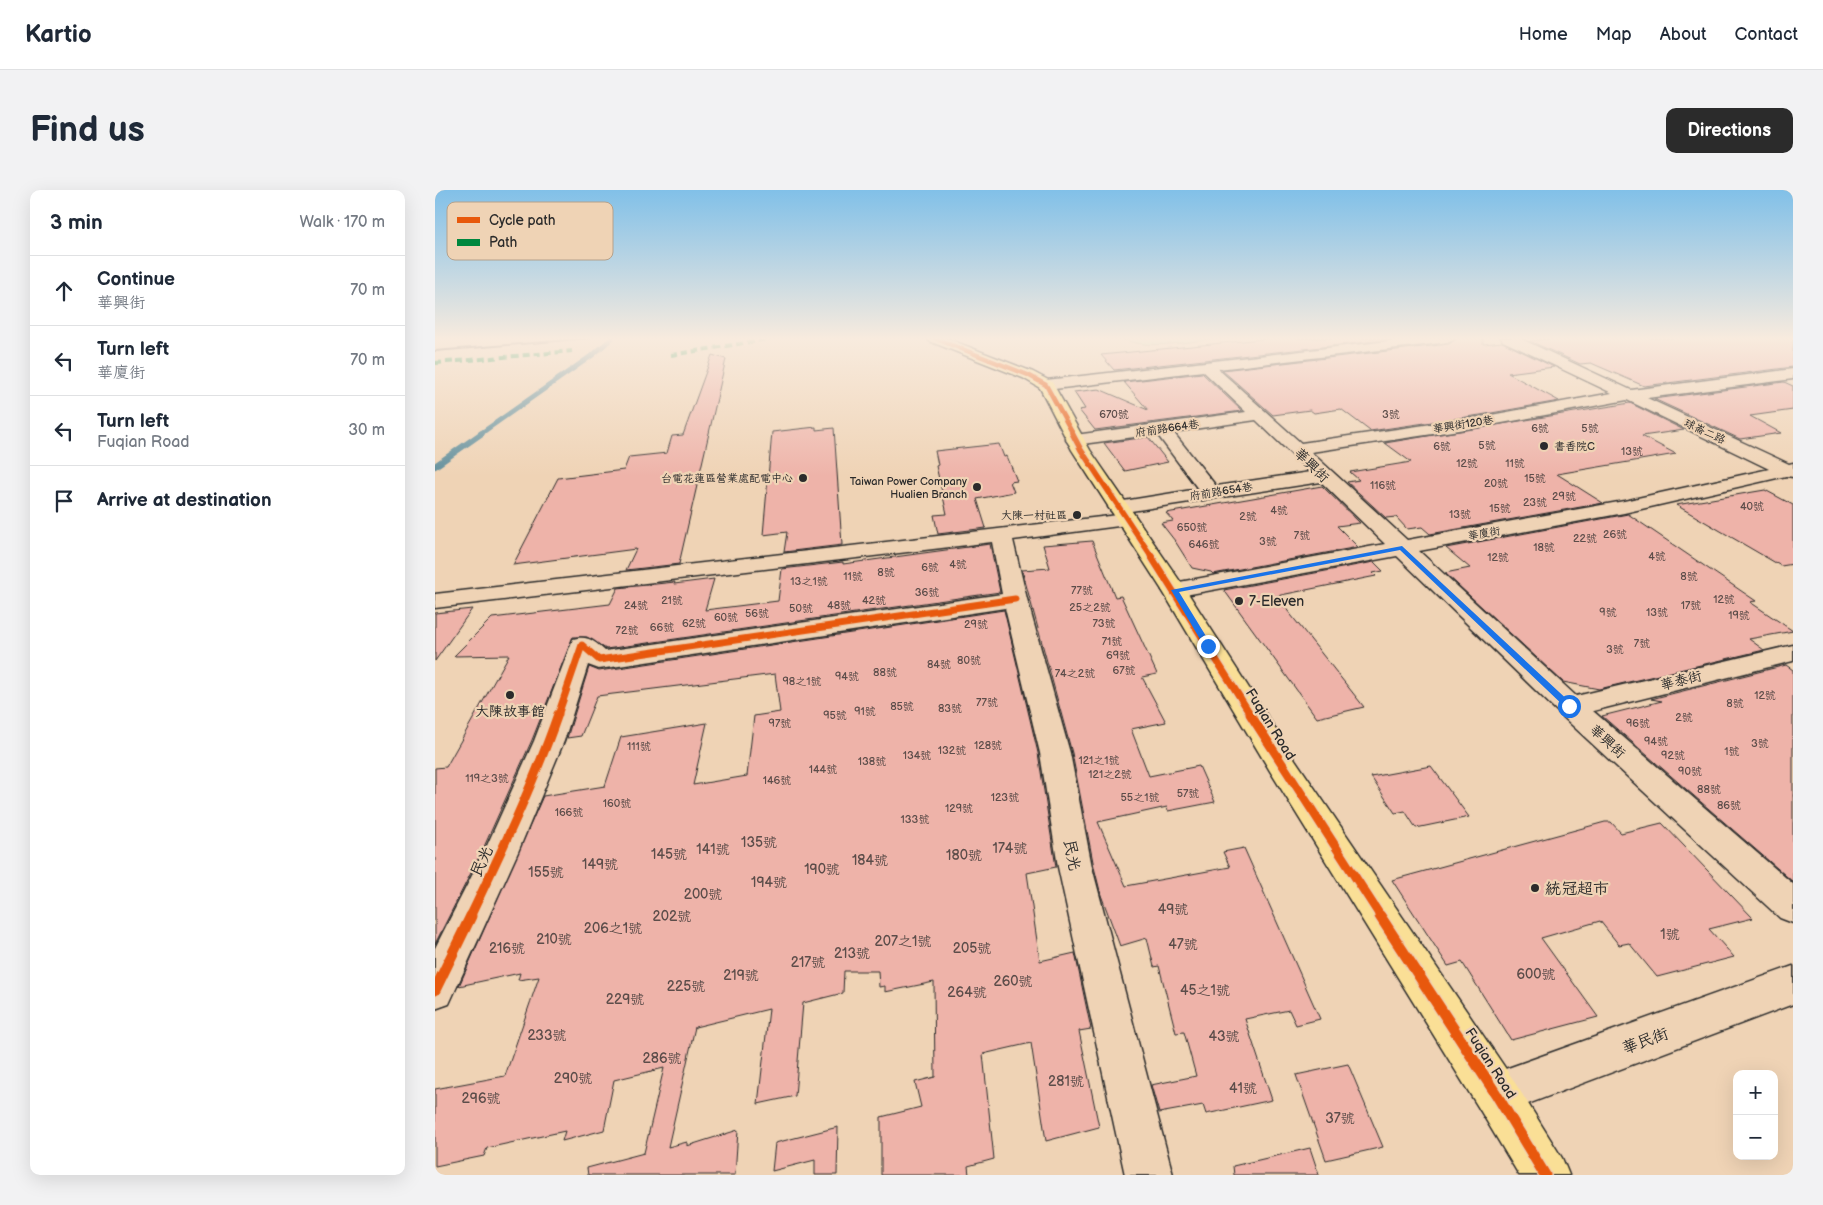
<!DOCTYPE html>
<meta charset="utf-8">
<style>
:root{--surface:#fff;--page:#f2f2f3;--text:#1f2937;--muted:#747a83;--line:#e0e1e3;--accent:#2b2b2b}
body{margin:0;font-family:"Balsamiq Sans","LXGW WenKai TC",sans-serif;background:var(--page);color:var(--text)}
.controls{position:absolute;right:15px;bottom:15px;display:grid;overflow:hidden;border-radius:10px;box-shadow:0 5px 20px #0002}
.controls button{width:45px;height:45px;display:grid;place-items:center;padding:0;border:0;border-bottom:1px solid var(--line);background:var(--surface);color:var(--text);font:25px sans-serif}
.stop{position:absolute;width:15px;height:15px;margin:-11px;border:4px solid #1a73e8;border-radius:50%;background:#fff}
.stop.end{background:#1a73e8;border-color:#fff;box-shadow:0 1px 5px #0008}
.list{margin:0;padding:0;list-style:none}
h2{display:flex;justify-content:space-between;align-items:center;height:65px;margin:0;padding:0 20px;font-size:21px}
h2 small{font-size:16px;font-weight:400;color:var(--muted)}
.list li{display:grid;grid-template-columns:32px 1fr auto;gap:15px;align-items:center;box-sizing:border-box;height:70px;padding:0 20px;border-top:1px solid var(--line)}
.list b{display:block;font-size:19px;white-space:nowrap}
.list p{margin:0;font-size:16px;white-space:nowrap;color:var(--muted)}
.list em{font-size:16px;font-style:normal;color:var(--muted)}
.icon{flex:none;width:28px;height:28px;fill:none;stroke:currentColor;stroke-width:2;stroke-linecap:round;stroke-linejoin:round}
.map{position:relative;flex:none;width:1358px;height:985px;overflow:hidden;border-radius:10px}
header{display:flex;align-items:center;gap:30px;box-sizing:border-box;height:70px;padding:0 25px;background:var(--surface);border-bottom:1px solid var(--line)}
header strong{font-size:24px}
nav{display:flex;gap:28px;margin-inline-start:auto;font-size:18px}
.intro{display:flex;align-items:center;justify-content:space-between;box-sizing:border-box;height:120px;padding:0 30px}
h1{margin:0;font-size:35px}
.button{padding:12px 22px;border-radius:10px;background:var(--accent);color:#fff;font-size:18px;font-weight:700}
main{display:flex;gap:30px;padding:0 30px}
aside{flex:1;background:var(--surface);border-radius:10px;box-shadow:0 5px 20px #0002}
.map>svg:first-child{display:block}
.green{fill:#b0e6a9;stroke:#6e886a}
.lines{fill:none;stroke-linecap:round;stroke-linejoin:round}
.stream-far1{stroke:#628f9c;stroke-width:5}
.stream{stroke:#628f9c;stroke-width:6}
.building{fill:#eeb3a9;stroke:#2b2b2b}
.minor-casing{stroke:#2b2b2b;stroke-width:3}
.major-casing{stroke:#2b2b2b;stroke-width:3}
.minor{fill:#efd3b5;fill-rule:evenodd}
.major{fill:#fadf96;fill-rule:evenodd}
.rail{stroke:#2b2b2b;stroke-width:2}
.quiet{stroke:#00873e;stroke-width:4;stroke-dasharray:7 4;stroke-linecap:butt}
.cycleway-far4-casing{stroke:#efd3b5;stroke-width:6}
.cycleway-far3-casing{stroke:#efd3b5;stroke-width:8}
.cycleway-far2-casing{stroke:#efd3b5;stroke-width:10}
.cycleway-far1-casing{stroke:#efd3b5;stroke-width:12}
.cycleway-casing{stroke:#efd3b5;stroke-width:14}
.cycleway-far4{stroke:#e8590c;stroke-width:4.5}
.cycleway-far3{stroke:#e8590c;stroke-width:5.5}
.cycleway-far2{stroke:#e8590c;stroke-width:7}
.cycleway-far1{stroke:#e8590c;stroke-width:9}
.cycleway{stroke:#e8590c;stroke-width:11}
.route{fill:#1a73e8}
.poi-dot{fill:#2b2b2b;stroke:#efd3b5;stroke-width:2}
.labels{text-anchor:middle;stroke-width:4.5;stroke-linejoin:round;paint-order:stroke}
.number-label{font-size:11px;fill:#5c4d4a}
.far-street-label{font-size:11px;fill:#2b2b2b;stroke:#efd3b5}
.far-poi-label{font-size:11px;fill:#2b2b2b;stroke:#efd3b5;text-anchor:end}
.street-label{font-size:14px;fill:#2b2b2b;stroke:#efd3b5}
.poi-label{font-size:14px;fill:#2b2b2b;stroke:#efd3b5;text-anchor:start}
.near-number-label{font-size:14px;fill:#5c4d4a}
.near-street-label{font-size:16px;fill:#2b2b2b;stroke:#efd3b5}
.near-poi-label{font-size:16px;fill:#2b2b2b;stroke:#efd3b5;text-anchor:start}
.key{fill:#efd3b5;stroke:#b4a18c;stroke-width:1}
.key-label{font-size:14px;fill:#2b2b2b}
</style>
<header>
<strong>Kartio</strong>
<nav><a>Home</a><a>Map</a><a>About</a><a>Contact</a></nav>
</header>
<div class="intro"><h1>Find us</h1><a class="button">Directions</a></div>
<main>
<aside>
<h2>3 min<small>Walk · 170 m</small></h2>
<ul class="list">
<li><svg class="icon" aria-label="ahead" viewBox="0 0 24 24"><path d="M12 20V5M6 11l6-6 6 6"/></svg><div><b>Continue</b><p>華興街</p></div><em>70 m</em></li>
<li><svg class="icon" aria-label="left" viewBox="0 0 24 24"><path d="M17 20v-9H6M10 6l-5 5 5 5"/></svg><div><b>Turn left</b><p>華廈街</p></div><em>70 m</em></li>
<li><svg class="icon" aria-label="left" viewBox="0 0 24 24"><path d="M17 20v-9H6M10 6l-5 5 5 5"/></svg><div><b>Turn left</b><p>Fuqian Road</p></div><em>30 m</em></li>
<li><svg class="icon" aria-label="arrive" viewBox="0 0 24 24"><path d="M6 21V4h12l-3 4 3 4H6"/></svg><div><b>Arrive at destination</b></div></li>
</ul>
</aside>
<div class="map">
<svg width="1358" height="985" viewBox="0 0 1358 985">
<rect width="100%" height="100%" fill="#efd3b5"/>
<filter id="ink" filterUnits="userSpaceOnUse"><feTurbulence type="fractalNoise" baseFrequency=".02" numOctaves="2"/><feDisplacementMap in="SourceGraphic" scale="10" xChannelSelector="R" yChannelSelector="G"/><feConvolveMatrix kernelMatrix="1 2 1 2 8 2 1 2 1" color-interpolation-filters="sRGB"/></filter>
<g filter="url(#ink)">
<!-- green -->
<path class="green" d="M685,148H786C757,151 711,161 685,148Z"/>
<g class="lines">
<!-- stream-far1 -->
<path class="stream-far1" d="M45,244L159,164L177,148"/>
<!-- stream -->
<path class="stream" d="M0,276L47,243"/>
</g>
<!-- building -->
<g class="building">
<path d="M837,148H967L679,180L666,165Z"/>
<path d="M1023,148H1048V154L1067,152L1119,177L1073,183L1124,211L1045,225L935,241L906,219L879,223L875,220L838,225L787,180L1014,154Z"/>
<path d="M1123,148H1358V177L1209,196L1156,173L1145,174L1095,151Z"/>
<path d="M277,165L291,169L244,374L191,380L201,359L78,375L123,288L189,280L194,267L232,263L237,246L248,245Z"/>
<path d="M767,183L807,221L660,240L644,220L650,219L639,202L664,199L713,220L689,192Z"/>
<path d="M1349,192L1358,196V220L1315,226L1346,243L1305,249L1219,209Z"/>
<path d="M1195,213L1249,240L1207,246L1241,264L1122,284L1168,313L995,344L987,337L972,339L961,327L951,328L912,292L924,290L915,282L976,272L950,253Z"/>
<path d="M381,237V240L399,238L407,355L349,362L352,342L328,345L337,242Z"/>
<path d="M713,247L733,272L690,281L669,253Z"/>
<path d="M564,254L569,267L572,266L582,291L575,292L579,302L542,309L551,338L503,344L499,325L512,324L501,276L503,275L500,261Z"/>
<path d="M887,296L925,333L902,336L923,357L778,384L776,382L757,378L740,351L726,333L738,331L731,323Z"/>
<path d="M1330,300L1358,315V374L1346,376L1241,315Z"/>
<path d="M1193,324L1321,411L1315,412L1358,441L1314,449L1329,460L1164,499L1128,492L1010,383L1035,378L1011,358Z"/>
<path d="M657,351L680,407L686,406L722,484L707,487L731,532L696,539L714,586L764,576L780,612L733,621L732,617L663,632L691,696L795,677L788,662L809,658L885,829L861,835L854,820L810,829L837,910L771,924L768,915L724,923L716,895L761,886L749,842L741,843L724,776L719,777L712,748L685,756L666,705L659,677L637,563L587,380L615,378L608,355Z"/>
<path d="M555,354L565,402L171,459L152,447H138L97,550L48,659L0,754V578L11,577L74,465L19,466L57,428L175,414L183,398L240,392L239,394L279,389L270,420L343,411L347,379L408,372V374Z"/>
<path d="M939,372L948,381L938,383L941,386L841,406L929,517L882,528L789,400Z"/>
<path d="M37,419L0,471V423Z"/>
<path d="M569,420L603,563L621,677L592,683L605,771L640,763L656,839L644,841L664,937L611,951L596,853L548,864L559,969L533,976L534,985H446V927L486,917L480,892L500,887L499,792L450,802V796L444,797L443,781H409L408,803L368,813L360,906L323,914L334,819L260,837L233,957L252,952V956L303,940L300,985H153L152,978L209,963L229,878L179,890L169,940L127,951L130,941L52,958L49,966L0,976V899L70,886L104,787L83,790L85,783L24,796L108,606L170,596L186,547L272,533L258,595L312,586L319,526L345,522L340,484L162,506L146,546L132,548L154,477L164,481Z"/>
<path d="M1351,475L1358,480V692L1167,526L1227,511L1216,509Z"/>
<path d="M996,576L1034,627L981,638L970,621L960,623L936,587Z"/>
<path d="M1170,632H1176L1186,643L1227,633L1318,728L1274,739L1299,767L1222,787L1194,753L1184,755L1165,731L1106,748L1163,827L1076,850L1027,772L1013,776L957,690Z"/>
<path d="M913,874L948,957L891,970L861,885Z"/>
<path d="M403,937L402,985H380V970L337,981L340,953Z"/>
<path d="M875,958L884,985H799L798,976Z"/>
</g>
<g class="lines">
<!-- minor casing -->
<g class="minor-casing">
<g id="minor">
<path d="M981,148H1021L1014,152L783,179L866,253L1045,227L1177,203L1068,151L1066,148H1084L1196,200L1358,179V189L1212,208L1354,274L1358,273V287L1351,286L1189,323L984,361L1141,506L1358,455V471L1158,521L1358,694V733L1345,728L1125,524L962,366L739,407L731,405L727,400L731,395L739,393L950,354L886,292L683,323L676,321L673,317L676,313L763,299L722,244L640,255L634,254L631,250L634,246L640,245L811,222L768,181L611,200L605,198L603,195L605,192L611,190ZM1192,210L1334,279L1189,311L972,350L876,262L1045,237ZM821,230L875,282L781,296L738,242Z"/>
<path d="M692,324L699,326L702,330L699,334L578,350L592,409L635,563L657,677L738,985H690L623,677L605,563L570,418L164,479L153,475L129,551L83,662L14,814L0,819V758L50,660L99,551L138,449C153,445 159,451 170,461L567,404L557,352L0,418V404Z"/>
<path d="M1358,776V814L1061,926L1045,920L1039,904L1045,888Z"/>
</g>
</g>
<!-- major casing -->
<g class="major-casing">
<path id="major" d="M492,148H511L598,182L617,192L655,260L751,400L857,565L1077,888L1127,968L1134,985H1084L1045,920L835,581L727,400L637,260L605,198L588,188L494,151Z"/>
</g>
<!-- minor -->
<use href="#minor" class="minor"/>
<!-- major -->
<use href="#major" class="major"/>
<!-- rail -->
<path class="rail" d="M0,161L156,148"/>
<!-- quiet -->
<g class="quiet">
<path d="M236,165L339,148"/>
<path d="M0,173L137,161"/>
</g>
<!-- cycleway-far4 casing -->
<g class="cycleway-far4-casing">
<path id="cycleway-far4" d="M499,148L593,185L611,195L638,244"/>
</g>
<!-- cycleway-far3 casing -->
<g class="cycleway-far3-casing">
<path id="cycleway-far3" d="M637,243L646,260L717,367"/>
</g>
<!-- cycleway-far2 casing -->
<g class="cycleway-far2-casing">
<g id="cycleway-far2">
<path d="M716,366L816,525"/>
<path d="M123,525L147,455L164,470L580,409"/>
</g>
</g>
<!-- cycleway-far1 casing -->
<g class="cycleway-far1-casing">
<g id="cycleway-far1">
<path d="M815,524L946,727"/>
<path d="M35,727C67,660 99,593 123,524"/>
</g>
</g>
<!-- cycleway casing -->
<g class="cycleway-casing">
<g id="cycleway">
<path d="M945,726L1061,904L1110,985"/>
<path d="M0,800L36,726"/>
</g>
</g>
<!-- cycleway-far4 -->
<use href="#cycleway-far4" class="cycleway-far4"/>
<!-- cycleway-far3 -->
<use href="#cycleway-far3" class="cycleway-far3"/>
<!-- cycleway-far2 -->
<use href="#cycleway-far2" class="cycleway-far2"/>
<!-- cycleway-far1 -->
<use href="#cycleway-far1" class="cycleway-far1"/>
<!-- cycleway -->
<use href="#cycleway" class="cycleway"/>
</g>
</g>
<!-- sky -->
<linearGradient id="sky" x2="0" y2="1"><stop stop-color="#81c0e8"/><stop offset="0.52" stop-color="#f8ebde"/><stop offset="1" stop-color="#f8ebde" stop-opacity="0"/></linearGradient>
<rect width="1358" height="286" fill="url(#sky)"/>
<!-- route -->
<path class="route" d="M967,356L1137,514V519H1132L965,360L744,402L777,456L773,458L769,456L736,400Z"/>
<!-- markers -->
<g class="poi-dot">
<circle cx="1109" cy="256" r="5"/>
<circle cx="368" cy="288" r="5"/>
<circle cx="542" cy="297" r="5"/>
<circle cx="642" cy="325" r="5"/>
<circle cx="804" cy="411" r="5"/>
<circle cx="75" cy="505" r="5"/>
<circle cx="1100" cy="698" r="5"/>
</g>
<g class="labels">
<!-- number labels -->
<g class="number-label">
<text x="679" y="228">670號</text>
<text x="956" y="228">3號</text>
<text x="1105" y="242">6號</text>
<text x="1155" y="242">5號</text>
<text x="1052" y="259">5號</text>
<text x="1007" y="260">6號</text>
<text x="1197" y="265">13號</text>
<text x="1032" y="277">12號</text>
<text x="1080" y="277">11號</text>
<text x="1100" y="292">15號</text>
<text x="1061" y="297">20號</text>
<text x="948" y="299">116號</text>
<text x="1129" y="310">29號</text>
<text x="1100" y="316">23號</text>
<text x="1317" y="320">40號</text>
<text x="1065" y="322">15號</text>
<text x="844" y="324">4號</text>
<text x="1025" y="328">13號</text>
<text x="813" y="330">2號</text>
<text x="757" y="341">650號</text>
<text x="1180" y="348">26號</text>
<text x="867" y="349">7號</text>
<text x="1150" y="352">22號</text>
<text x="833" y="355">3號</text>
<text x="769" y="358">646號</text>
<text x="1109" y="361">18號</text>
<text x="1222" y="370">4號</text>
<text x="1063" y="371">12號</text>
<text x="523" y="378">4號</text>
<text x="495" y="381">6號</text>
<text x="451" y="386">8號</text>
<text x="418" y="390">11號</text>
<text x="1254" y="390">8號</text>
<text x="374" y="395">13之1號</text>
<text x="647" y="404">77號</text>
<text x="492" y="406">36號</text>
<text x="1289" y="413">12號</text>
<text x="237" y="414">21號</text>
<text x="439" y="414">42號</text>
<text x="201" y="419">24號</text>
<text x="404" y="419">48號</text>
<text x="1256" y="419">17號</text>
<text x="655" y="421">25之2號</text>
<text x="366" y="422">50號</text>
<text x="1173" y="426">9號</text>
<text x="1222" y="426">13號</text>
<text x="322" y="427">56號</text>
<text x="1304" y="429">19號</text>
<text x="291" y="431">60號</text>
<text x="259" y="437">62號</text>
<text x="669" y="437">73號</text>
<text x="541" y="438">29號</text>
<text x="227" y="441">66號</text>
<text x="192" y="444">72號</text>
<text x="677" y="455">71號</text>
<text x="1207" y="457">7號</text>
<text x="1180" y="463">3號</text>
<text x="683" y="469">69號</text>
<text x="534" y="474">80號</text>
<text x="504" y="478">84號</text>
<text x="689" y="484">67號</text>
<text x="450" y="486">88號</text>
<text x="640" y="487">74之2號</text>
<text x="412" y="490">94號</text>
<text x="367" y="495">98之1號</text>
<text x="1330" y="509">12號</text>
<text x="552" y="516">77號</text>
<text x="1300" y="517">8號</text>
<text x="467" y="520">85號</text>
<text x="515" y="522">83號</text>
<text x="430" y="525">91號</text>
<text x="400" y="529">95號</text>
<text x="1249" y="531">2號</text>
<text x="345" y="537">97號</text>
<text x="1203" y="537">96號</text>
<text x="1221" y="555">94號</text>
<text x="1325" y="557">3號</text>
<text x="553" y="559">128號</text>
<text x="204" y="560">111號</text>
<text x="517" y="564">132號</text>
<text x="1297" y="565">1號</text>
<text x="482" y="569">134號</text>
<text x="1238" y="569">92號</text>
<text x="664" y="574">121之1號</text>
<text x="437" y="575">138號</text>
<text x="388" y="583">144號</text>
<text x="1255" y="585">90號</text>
<text x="675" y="588">121之2號</text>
<text x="52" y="592">119之3號</text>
<text x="342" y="594">146號</text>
<text x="1274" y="603">88號</text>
<text x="753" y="607">57號</text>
<text x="570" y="611">123號</text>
<text x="705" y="611">55之1號</text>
<text x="182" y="617">160號</text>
<text x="1294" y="619">86號</text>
<text x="524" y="622">129號</text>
<text x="134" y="626">166號</text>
<text x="480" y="633">133號</text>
</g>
<!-- far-street labels -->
<g class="far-street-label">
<text transform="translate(1028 234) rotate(-9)" y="4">華興街120巷</text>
<text transform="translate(732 238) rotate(-8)" y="4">府前路664巷</text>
<text transform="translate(1270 241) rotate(25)" y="4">球崙二路</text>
<text transform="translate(786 301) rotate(-9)" y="4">府前路654巷</text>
<text transform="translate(1049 343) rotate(-10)" y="4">華廈街</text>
</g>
<!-- far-poi labels -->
<g class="far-poi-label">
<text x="1119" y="260" text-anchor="start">書香院C</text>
<text x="358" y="292">台電花蓮區營業處配電中心</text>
<text x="532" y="295">Taiwan Power Company<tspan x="532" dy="13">Hualien Branch</tspan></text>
<text x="632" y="329">大陳一村社區</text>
</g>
<!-- street labels -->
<g class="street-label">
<text transform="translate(877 275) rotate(44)" y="5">華興街</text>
<text transform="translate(1246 490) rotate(-14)" y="5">華泰街</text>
<text transform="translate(836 534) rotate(58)" y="5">Fuqian Road</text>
<text transform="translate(1173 551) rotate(42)" y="5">華興街</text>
<text transform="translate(1056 873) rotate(57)" y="5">Fuqian Road</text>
</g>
<!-- poi labels -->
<g class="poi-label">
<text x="814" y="416">7-Eleven</text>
<text x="75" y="526" text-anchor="middle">大陳故事館</text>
</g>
<!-- near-number labels -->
<g class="near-number-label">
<text x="324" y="657">135號</text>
<text x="575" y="663">174號</text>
<text x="278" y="664">141號</text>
<text x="234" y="669">145號</text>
<text x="529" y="670">180號</text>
<text x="435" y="675">184號</text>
<text x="165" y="679">149號</text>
<text x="387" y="684">190號</text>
<text x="111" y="687">155號</text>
<text x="334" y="697">194號</text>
<text x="268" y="709">200號</text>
<text x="738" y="724">49號</text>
<text x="237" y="731">202號</text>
<text x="178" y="743">206之1號</text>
<text x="1235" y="749">1號</text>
<text x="119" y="754">210號</text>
<text x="468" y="756">207之1號</text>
<text x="748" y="759">47號</text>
<text x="72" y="763">216號</text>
<text x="537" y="763">205號</text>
<text x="417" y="768">213號</text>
<text x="373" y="777">217號</text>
<text x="1101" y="789">600號</text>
<text x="306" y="790">219號</text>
<text x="578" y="796">260號</text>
<text x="251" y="801">225號</text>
<text x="770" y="805">45之1號</text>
<text x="532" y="807">264號</text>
<text x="190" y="814">229號</text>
<text x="112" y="850">233號</text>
<text x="789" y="851">43號</text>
<text x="227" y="873">286號</text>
<text x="138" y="893">290號</text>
<text x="631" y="896">281號</text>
<text x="808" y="903">41號</text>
<text x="46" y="913">296號</text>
<text x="905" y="933">37號</text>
</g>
<!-- near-street labels -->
<g class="near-street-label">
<text transform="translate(638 665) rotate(79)" y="6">民光</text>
<text transform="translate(46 671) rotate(-65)" y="6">民光</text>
<text transform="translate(1210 850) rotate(-20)" y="6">華民街</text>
</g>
<!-- near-poi labels -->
<g class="near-poi-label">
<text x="1110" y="704">統冠超市</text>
</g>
</g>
<!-- legend -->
<rect x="12" y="12" width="166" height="58" rx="8" class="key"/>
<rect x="22" y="27" width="23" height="6" fill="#e8590c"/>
<rect x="22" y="49" width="23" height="7" fill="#00873e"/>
<g class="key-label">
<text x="54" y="35">Cycle path</text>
<text x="54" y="57">Path</text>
</g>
</svg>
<div class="controls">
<button>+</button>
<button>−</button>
</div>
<div class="stop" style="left:1134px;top:516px"></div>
<div class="stop end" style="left:773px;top:456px"></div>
</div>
</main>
